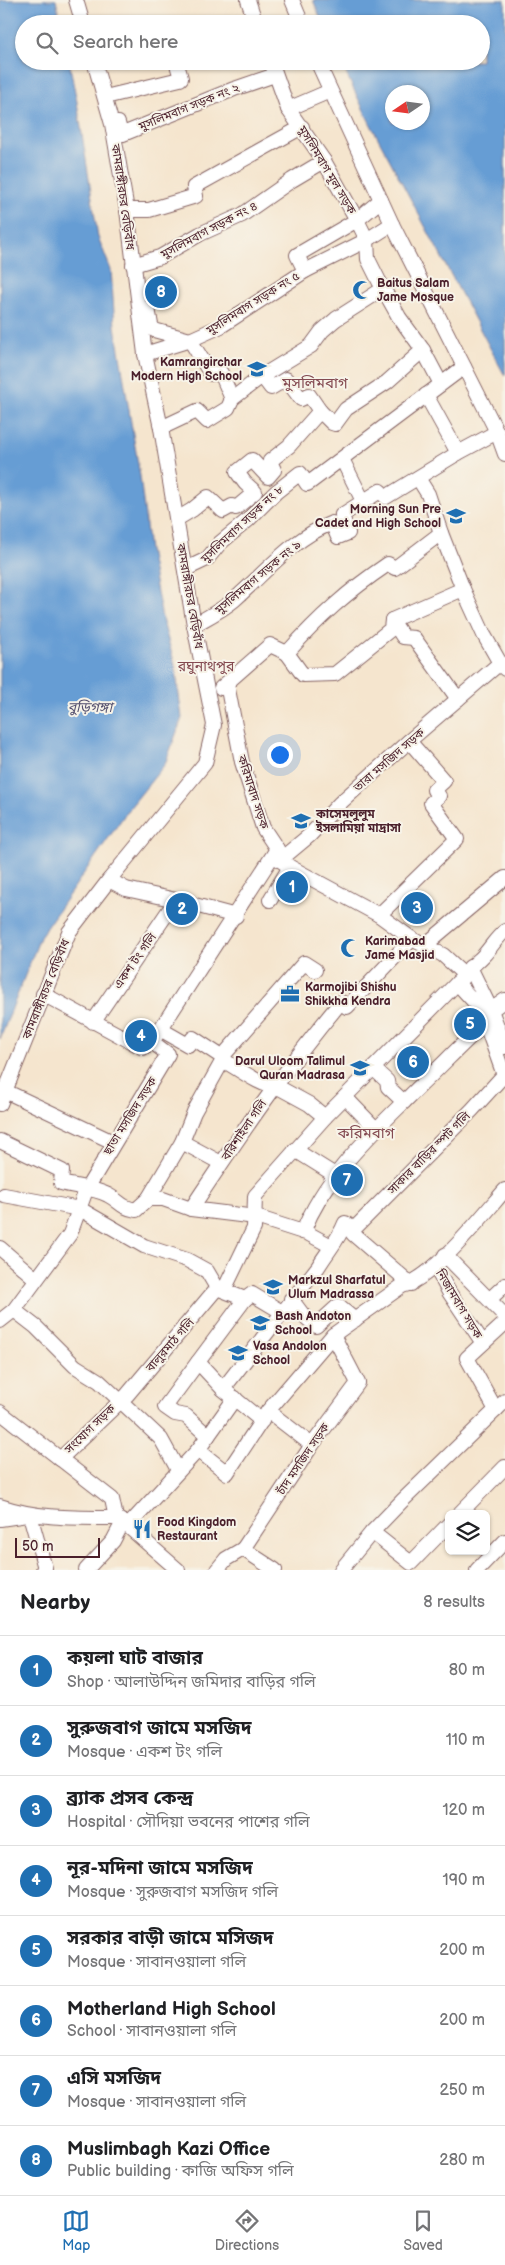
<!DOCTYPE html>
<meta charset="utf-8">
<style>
:root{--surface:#fff;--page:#f2f2f2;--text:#202124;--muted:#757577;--line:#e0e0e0;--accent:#1f6fb2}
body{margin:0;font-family:"Balsamiq Sans","Noto Sans Bengali",sans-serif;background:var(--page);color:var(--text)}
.controls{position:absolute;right:15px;bottom:15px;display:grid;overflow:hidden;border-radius:8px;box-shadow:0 1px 4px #0004}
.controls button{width:45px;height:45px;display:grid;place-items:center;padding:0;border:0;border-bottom:1px solid var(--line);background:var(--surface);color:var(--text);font:25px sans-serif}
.compass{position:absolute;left:385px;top:85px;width:45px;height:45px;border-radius:50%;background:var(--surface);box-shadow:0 1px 4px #0004;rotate:257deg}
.scale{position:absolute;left:15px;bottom:12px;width:85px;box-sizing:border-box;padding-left:5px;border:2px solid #4a1f2b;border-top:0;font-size:14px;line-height:18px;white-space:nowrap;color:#4a1f2b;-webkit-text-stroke:4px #f7f3e8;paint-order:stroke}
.you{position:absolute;left:279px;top:754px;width:18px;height:18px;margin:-12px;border:4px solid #fff;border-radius:50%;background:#1a73e8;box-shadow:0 0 0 8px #1a73e833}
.badge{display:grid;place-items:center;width:32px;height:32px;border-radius:50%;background:var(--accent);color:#fff;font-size:16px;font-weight:700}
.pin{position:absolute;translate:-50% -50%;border:2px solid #fff;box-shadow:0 1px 5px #0006}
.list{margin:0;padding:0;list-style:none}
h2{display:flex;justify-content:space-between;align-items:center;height:65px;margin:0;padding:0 20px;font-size:21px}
h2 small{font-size:16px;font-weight:400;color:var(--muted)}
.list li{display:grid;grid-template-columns:32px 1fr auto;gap:15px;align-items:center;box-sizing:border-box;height:70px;padding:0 20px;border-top:1px solid var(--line)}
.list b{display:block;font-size:19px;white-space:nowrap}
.list p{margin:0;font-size:16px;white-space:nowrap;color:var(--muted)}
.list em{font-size:16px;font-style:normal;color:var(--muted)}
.icon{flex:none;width:28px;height:28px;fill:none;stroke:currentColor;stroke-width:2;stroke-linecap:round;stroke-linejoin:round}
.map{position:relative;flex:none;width:505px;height:1570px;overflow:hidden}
.search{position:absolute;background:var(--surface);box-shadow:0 1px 4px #0004;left:15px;right:15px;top:15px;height:55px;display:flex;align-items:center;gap:12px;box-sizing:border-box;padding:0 18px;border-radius:28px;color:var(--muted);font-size:19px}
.sheet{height:625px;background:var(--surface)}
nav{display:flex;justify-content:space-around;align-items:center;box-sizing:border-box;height:70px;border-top:1px solid var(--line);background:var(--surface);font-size:14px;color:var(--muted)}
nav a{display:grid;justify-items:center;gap:2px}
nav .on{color:var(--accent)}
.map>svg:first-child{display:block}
.water{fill:#669dd4;stroke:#585e80;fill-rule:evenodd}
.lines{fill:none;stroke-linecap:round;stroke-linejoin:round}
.minor-casing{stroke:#866464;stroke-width:16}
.minor{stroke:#fff;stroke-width:14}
.labels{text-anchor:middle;stroke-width:4;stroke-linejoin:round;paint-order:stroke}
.street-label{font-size:12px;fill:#4a1f2b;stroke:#f7f3e8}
.poi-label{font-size:12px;font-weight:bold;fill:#4a1f2b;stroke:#f7f3e8;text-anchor:start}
.neighbourhood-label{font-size:14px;fill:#844a51;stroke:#f7f3e8}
.water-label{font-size:14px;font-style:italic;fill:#55516f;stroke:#f7f3e8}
.quarter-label{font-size:15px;fill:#844a51;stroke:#f7f3e8}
</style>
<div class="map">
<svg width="505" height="1570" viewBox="0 0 505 1570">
<rect width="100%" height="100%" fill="#f7f3e8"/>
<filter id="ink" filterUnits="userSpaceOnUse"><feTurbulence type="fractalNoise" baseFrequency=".02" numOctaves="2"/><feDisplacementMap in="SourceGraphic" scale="10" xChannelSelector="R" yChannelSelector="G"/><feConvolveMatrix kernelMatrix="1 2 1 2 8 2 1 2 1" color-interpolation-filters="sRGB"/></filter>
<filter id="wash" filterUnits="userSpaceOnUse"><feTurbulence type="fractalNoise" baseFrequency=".0096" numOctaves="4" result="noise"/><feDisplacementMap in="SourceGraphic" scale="20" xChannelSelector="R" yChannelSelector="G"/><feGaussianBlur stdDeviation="1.12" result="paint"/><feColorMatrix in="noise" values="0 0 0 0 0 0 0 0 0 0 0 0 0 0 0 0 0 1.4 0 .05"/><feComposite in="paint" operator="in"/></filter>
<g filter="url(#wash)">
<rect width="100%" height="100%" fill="#f5e5ce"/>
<!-- water -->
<g class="water">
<path d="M0,0H56L61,24H24V61H69L77,102L98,237L111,270L115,326L140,476L149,550L162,618L175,665L182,718L165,764L128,810L41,935L0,1039Z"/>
<path d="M313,0H505V376L370,123L340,61H481V24H323ZM392,92H422V122H392Z"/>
</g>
</g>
<g filter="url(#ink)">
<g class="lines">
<!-- minor casing -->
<g class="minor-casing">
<g id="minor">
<path d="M76,0L83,24"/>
<path d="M248,0L256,24"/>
<path d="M292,0L302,24"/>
<path d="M239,24L255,19"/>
<path d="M271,61L288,109L324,161L357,220L367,240L368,259L379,281L399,317L423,350L441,384"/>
<path d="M317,61L392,224L497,432L505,454"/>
<path d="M105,97L180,79L181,78L176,61"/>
<path d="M288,109L330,91"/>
<path d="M116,123H118L121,134H123L234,89L275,75"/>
<path d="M127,210H149L196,196L194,187L302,127"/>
<path d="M133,265L160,257L200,234L242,215L292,180L324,161"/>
<path d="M305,271L297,255L357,220L381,200"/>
<path d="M148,308L151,325L154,330L190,340L211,374L221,373L232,399"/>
<path d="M145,354L190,340L221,326L305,271L367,240L392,224"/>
<path d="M262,376L271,388L286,379L301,399L309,395L320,411"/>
<path d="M426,395L458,453"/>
<path d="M161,428L197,411L207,421L228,408L232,399L262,376L311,346L322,331L336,319L383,289"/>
<path d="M342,459L363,501"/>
<path d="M418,478L428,494L441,533L463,589L484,635L500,663"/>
<path d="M177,519L192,510L208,497L223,511L232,506L236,508L255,492L245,483L237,472L252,460L268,477L274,470L270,461L289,446L320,411L332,423L335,424L346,409L387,382L423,350"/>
<path d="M186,569L207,559L220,543L248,520L276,492L300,473L307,484L309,483L464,367"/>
<path d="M392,620L403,637L414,638L458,699"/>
<path d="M194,625C208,617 222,610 234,600C265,573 293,538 332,523L338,537L348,533L342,515L380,491L386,497L458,453L497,432"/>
<path d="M287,653L303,675L335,674L391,629L392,620L463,589"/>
<path d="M227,684L242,762L263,828L277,849L280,860L290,867L379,915L412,939L443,955L465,975"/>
<path d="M221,688L270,645L287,653C319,617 348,591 388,564L395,568L441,533"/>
<path d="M280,860L310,835L339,804L409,741L500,663L505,669"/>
<path d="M109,880L126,889L176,900L236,916"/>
<path d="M270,900L290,867"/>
<path d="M379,915L457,839L431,803L439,796L434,790L444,781L409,741"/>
<path d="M424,946L505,878"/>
<path d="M470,967L491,1010L505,1000"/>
<path d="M457,983L480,1008L505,1078"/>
<path d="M43,994L143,1048L152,1042"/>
<path d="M491,1010L505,1047"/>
<path d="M93,1022L176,900"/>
<path d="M160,1029L188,1045L193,1038L222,1057L223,1060C234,1066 265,1089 276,1086L309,1104L325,1117"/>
<path d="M222,1057L304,963L315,970"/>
<path d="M373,1068L387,1081L388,1087L404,1102"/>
<path d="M5,1091L113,1142"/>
<path d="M345,1097L376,1129"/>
<path d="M0,1104L69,932L109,880L205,763L214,725L194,625L161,428L145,354L127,210L112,124L94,61"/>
<path d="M0,1141L62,1171L61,1183C76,1187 94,1188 108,1195C121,1202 120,1207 136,1210L148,1199H163L191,1209L256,1217L309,1234L331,1246"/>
<path d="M182,1142L221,1163"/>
<path d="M295,1150L335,1175"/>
<path d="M4,1195L80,1209L144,1246L187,1260L207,1271L217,1288L245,1299L252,1294L282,1312"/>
<path d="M148,1199L182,1142L194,1112L223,1060"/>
<path d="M191,1209C238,1138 286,1067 341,1002L347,1007L412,939"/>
<path d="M354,1229L472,1110L503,1076"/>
<path d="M303,1232C326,1173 375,1131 419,1087C441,1066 462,1044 485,1023"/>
<path d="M0,1248L36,1279"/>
<path d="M445,1255L505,1316"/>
<path d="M435,1266L449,1292L483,1343"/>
<path d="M224,1290L254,1228L255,1196L325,1117L465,975C472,964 477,963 484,955C492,946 496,938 505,931"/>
<path d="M291,1299L303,1315L316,1326L338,1306L355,1320"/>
<path d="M490,1299L505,1285"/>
<path d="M14,1310L36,1327L75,1366L99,1381L143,1422L161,1439L178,1470"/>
<path d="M0,1321L14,1310L70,1234L86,1190L168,1054L152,1042L277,849"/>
<path d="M198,1362L245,1299"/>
<path d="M223,1389L318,1267C327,1252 339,1239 345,1223L354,1229L353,1234L411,1284"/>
<path d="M496,1410L467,1358L505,1323"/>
<path d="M268,1411L312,1445"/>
<path d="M0,1412L112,1499L116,1518"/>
<path d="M208,1436L235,1398"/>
<path d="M198,1450L227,1473L268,1411L333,1335L402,1286C433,1279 483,1215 505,1190"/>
<path d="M60,1459L127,1395L217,1288"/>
<path d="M0,1506C38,1519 76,1518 116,1518L123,1522L178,1570"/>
<path d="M459,1514L505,1467"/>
<path d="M30,1515L45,1568L43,1570"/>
<path d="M0,1519L27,1515"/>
<path d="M128,1526L198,1450L208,1436L186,1416L175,1414L165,1407L198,1362L223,1389L262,1421"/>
<path d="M372,1532L411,1563L449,1524"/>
<path d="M86,1570L113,1541L123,1522"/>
<path d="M217,1570L226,1559L243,1549"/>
<path d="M275,1570L243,1549L312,1445L358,1383L333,1335"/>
<path d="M341,1570L372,1532L402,1501L505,1401"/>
<path d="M477,1570L505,1541"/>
</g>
</g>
<!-- minor -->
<use href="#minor" class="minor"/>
</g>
</g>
<!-- icons -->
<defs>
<g id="mosque-bare" transform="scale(1.5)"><path d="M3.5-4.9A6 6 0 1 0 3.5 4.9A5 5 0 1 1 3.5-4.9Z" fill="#1f6fb2" stroke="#f7f3e8" stroke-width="2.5" paint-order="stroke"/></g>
<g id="school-bare" transform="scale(1.5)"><path d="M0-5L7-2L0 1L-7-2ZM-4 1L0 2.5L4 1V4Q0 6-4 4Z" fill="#1f6fb2" stroke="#f7f3e8" stroke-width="2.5" paint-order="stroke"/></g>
<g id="office-bare" transform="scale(1.5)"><path d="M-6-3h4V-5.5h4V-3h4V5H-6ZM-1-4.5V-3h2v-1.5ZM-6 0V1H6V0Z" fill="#1f6fb2" stroke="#f7f3e8" stroke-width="2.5" paint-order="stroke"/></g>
<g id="restaurant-bare" transform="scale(1.5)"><path d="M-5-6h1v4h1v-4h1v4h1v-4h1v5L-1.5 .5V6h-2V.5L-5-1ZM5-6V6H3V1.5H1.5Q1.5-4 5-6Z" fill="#1f6fb2" stroke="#f7f3e8" stroke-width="2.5" paint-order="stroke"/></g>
</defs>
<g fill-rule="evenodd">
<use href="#mosque-bare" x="362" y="290"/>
<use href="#school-bare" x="257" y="369"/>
<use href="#school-bare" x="456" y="516"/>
<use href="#school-bare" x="301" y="821"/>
<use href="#mosque-bare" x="350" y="948"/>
<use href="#office-bare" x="290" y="994"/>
<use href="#school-bare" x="360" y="1068"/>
<use href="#school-bare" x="273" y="1287"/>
<use href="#school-bare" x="260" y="1323"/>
<use href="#school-bare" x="238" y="1353"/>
<use href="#restaurant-bare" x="142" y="1529"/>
</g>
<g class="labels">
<!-- street labels -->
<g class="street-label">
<text transform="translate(189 107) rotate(-22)" y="4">মুসলিমবাগ সড়ক নং ২</text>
<text transform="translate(327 170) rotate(59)" y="4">মুসলিমবাগ মূল সড়ক</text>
<text transform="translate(123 197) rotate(82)" y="4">কামরাঙ্গীরচর বেড়িবাঁধ</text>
<text transform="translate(209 230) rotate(-28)" y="4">মুসলিমবাগ সড়ক নং ৪</text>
<text transform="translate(253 303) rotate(-32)" y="4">মুসলিমবাগ সড়ক নং ৫</text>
<text transform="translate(242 524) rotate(-43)" y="4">মুসলিমবাগ সড়ক নং ৮</text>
<text transform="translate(258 577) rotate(-40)" y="4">মুসলিমবাগ সড়ক নং ৯</text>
<text transform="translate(190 596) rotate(80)" y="4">কামরাঙ্গীরচর বেড়িবাঁধ</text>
<text transform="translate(389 760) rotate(-41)" y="4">তারা মসজিদ সড়ক</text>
<text transform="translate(253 792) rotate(72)" y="4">করিমাবাদ সড়ক</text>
<text transform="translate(135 961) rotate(-55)" y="4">একশ টং গলি</text>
<text transform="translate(46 989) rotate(-68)" y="4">কামরাঙ্গীরচর বেড়িবাঁধ</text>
<text transform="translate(130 1116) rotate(-58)" y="4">ছাতা মসজিদ সড়ক</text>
<text transform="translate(244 1130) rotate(-56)" y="4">বরিশাইলা গলি</text>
<text transform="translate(429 1153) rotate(-45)" y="4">সাকার বাড়ির স্পট গলি</text>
<text transform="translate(459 1304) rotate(59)" y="4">নিজামবাগ সড়ক</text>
<text transform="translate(170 1345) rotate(-49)" y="4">বালুরমাঠ গলি</text>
<text transform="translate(90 1429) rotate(-44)" y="4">সংযোগ সড়ক</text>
<text transform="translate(303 1459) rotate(-56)" y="4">চাঁদ মসজিদ সড়ক</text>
</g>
<!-- poi labels -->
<g class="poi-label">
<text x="377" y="287">Baitus Salam<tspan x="377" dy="14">Jame Mosque</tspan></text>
<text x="242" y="366" text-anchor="end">Kamrangirchar<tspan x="242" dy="14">Modern High School</tspan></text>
<text x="441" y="513" text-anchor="end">Morning Sun Pre<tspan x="441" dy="14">Cadet and High School</tspan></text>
<text x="316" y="818">কাসেমুলুলুম<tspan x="316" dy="14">ইসলামিয়া মাদ্রাসা</tspan></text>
<text x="365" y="945">Karimabad<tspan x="365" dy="14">Jame Masjid</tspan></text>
<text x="305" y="991">Karmojibi Shishu<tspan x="305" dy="14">Shikkha Kendra</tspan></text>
<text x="345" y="1065" text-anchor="end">Darul Uloom Talimul<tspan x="345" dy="14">Quran Madrasa</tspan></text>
<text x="288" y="1284">Markzul Sharfatul<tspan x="288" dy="14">Ulum Madrassa</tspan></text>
<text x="275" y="1320">Bash Andoton<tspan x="275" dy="14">School</tspan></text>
<text x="253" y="1350">Vasa Andolon<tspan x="253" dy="14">School</tspan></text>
<text x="157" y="1526">Food Kingdom<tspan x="157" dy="14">Restaurant</tspan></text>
</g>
<!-- neighbourhood labels -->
<g class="neighbourhood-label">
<text x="206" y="671">রঘুনাথপুর</text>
</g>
<!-- water labels -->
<g class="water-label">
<text x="90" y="712">বুড়িগঙ্গা</text>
</g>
<!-- quarter labels -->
<g class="quarter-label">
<text x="315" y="388">মুসলিমবাগ</text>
<text x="366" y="1138">করিমবাগ</text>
</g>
</g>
</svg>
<div class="controls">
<button><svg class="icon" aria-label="layers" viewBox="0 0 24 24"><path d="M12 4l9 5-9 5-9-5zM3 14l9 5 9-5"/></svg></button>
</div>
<svg class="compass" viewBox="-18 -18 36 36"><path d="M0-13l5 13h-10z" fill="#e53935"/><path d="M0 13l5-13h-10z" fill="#757577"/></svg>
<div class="scale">50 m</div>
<div class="you"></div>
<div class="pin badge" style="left:292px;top:887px">1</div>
<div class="pin badge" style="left:182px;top:909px">2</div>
<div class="pin badge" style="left:417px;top:908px">3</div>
<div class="pin badge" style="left:141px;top:1036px">4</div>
<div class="pin badge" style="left:470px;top:1024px">5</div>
<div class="pin badge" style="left:413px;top:1062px">6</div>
<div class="pin badge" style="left:347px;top:1180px">7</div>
<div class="pin badge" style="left:161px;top:292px">8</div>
<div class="search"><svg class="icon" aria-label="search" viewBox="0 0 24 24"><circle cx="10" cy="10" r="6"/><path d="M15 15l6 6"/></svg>Search here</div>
</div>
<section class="sheet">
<h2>Nearby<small>8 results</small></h2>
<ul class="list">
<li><span class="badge">1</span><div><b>কয়লা ঘাট বাজার</b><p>Shop · আলাউদ্দিন জমিদার বাড়ির গলি</p></div><em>80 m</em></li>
<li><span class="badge">2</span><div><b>সুরুজবাগ জামে মসজিদ</b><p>Mosque · একশ টং গলি</p></div><em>110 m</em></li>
<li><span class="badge">3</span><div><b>ব্র্যাক প্রসব কেন্দ্র</b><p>Hospital · সৌদিয়া ভবনের পাশের গলি</p></div><em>120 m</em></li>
<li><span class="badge">4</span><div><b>নূর-মদিনা জামে মসজিদ</b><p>Mosque · সুরুজবাগ মসজিদ গলি</p></div><em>190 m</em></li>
<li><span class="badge">5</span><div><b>সরকার বাড়ী জামে মসিজদ</b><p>Mosque · সাবানওয়ালা গলি</p></div><em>200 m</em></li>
<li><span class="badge">6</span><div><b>Motherland High School</b><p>School · সাবানওয়ালা গলি</p></div><em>200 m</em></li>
<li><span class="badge">7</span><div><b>এসি মসজিদ</b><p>Mosque · সাবানওয়ালা গলি</p></div><em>250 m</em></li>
<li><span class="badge">8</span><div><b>Muslimbagh Kazi Office</b><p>Public building · কাজি অফিস গলি</p></div><em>280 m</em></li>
</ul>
</section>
<nav>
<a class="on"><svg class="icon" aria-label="map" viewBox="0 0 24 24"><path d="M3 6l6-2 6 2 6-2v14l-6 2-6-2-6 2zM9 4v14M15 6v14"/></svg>Map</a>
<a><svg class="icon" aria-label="directions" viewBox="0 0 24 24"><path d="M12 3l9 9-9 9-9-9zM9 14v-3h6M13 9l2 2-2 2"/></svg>Directions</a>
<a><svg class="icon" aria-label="saved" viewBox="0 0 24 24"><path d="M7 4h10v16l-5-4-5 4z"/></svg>Saved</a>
</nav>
